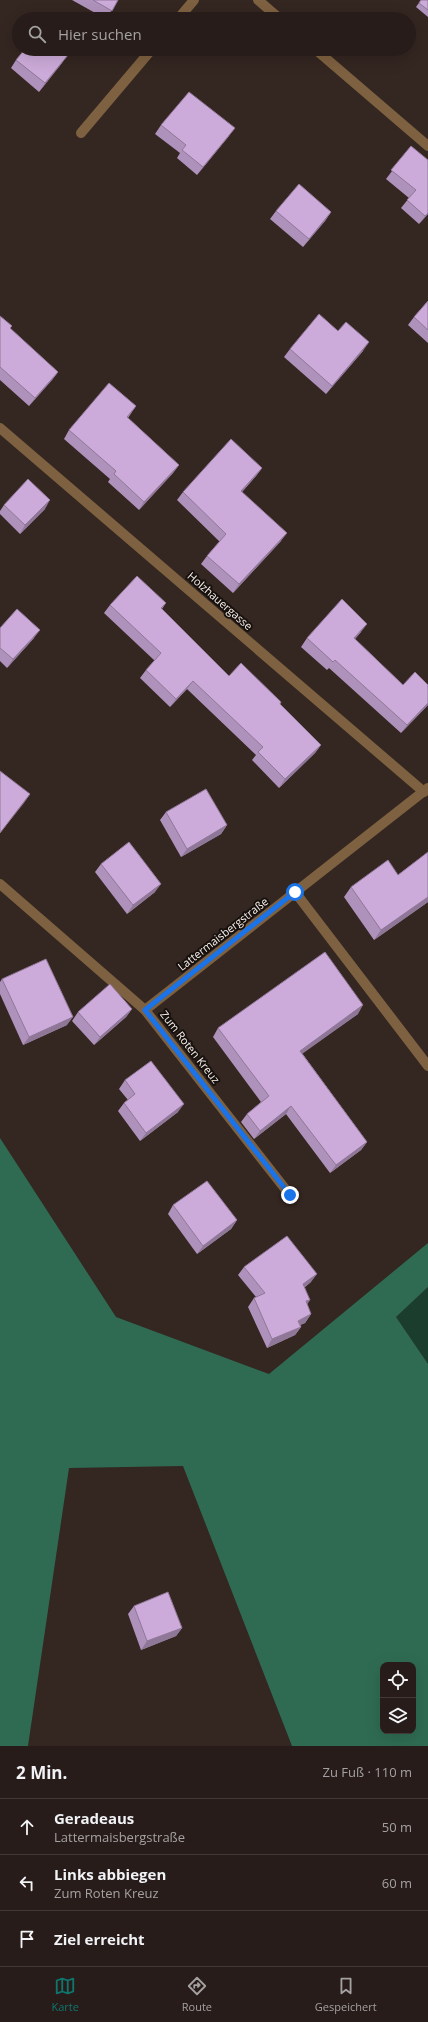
<!DOCTYPE html>
<html lang="de">
<meta charset="utf-8">
<style>
:root{--surface:#271c19;--page:#332926;--text:#f1f3f6;--muted:#a4a1a2;--line:#433a38;--accent:#0f766e}
body{margin:0;font-family:"Open Sans",sans-serif;background:var(--page);color:var(--text)}
.controls{position:absolute;right:12px;bottom:12px;display:grid;overflow:hidden;border-radius:8px;box-shadow:0 4px 16px #0002}
.controls button{width:36px;height:36px;display:grid;place-items:center;padding:0;border:0;border-bottom:1px solid var(--line);background:var(--surface);color:var(--text);font:20px sans-serif}
.stop{position:absolute;width:12px;height:12px;margin:-9px;border:3px solid #1a73e8;border-radius:50%;background:#fff}
.stop.end{background:#1a73e8;border-color:#fff;box-shadow:0 1px 4px #0008}
.list{margin:0;padding:0;list-style:none}
h2{display:flex;justify-content:space-between;align-items:center;height:52px;margin:0;padding:0 16px;font-size:17px}
h2 small{font-size:13px;font-weight:400;color:var(--muted)}
.list li{display:grid;grid-template-columns:26px 1fr auto;gap:12px;align-items:center;box-sizing:border-box;height:56px;padding:0 16px;border-top:1px solid var(--line)}
.list b{display:block;font-size:15px;white-space:nowrap}
.list p{margin:0;font-size:13px;white-space:nowrap;color:var(--muted)}
.list em{font-size:13px;font-style:normal;color:var(--muted)}
.icon{flex:none;width:22px;height:22px;fill:none;stroke:currentColor;stroke-width:2;stroke-linecap:round;stroke-linejoin:round}
.map{position:relative;flex:none;width:428px;height:1746px;overflow:hidden}
.search{position:absolute;background:var(--surface);box-shadow:0 4px 16px #0002;left:12px;right:12px;top:12px;height:44px;display:flex;align-items:center;gap:10px;box-sizing:border-box;padding:0 14px;border-radius:22px;color:var(--muted);font-size:15px}
.sheet{height:220px;background:var(--surface)}
nav{display:flex;justify-content:space-around;align-items:center;box-sizing:border-box;height:56px;border-top:1px solid var(--line);background:var(--surface);font-size:11px;color:var(--muted)}
nav a{display:grid;justify-items:center;gap:2px}
nav .on{color:var(--accent)}
.map>svg:first-child{display:block}
.green{fill:#1b3d2e}
.forest{fill:#2f6b52;fill-rule:evenodd}
.lines{fill:none;stroke-linecap:round;stroke-linejoin:round}
.service{stroke:#7e6140;stroke-width:10}
.minor{stroke:#7e6140;stroke-width:10}
.wall{fill:#af92bb}
.shaded-wall{fill:#8f7798}
.building{fill:#ccaad9;stroke:#8f7798}
.route{stroke:#1a73e8;stroke-width:5}
.labels{text-anchor:middle;stroke-width:4;stroke-linejoin:round;paint-order:stroke}
.street-label{font-size:11px;fill:#f8eeea;stroke:#17110e}
</style>
<div class="map">
<svg width="428" height="1746" viewBox="0 0 428 1746">
<rect width="100%" height="100%" fill="#342621"/>
<!-- green -->
<path class="green" d="M428,1287V1364L396,1317Z"/>
<!-- forest -->
<path class="forest" d="M0,1138L116,1317L269,1374L428,1243V1287L396,1317L428,1364V1746H292L183,1466L69,1468L28,1746H0ZM383,1665H413V1731H383Z"/>
<g class="lines">
<!-- service -->
<path class="service" d="M295,892L428,1066"/>
<!-- minor -->
<g class="minor">
<path d="M258,0L280,19"/>
<path d="M178,19L194,0"/>
<path d="M315,49L428,146"/>
<path d="M81,133L152,49"/>
<path d="M0,428L424,792"/>
<path d="M0,884L145,1010L290,1195"/>
<path d="M145,1010L428,788"/>
</g>
</g>
<!-- wall -->
<g class="wall">
<path d="M72,0H118L106,19Z"/>
<path d="M421,0H428V17L416,7Z"/>
<path d="M16,60L62,63L39,92L11,68Z"/>
<path d="M161,125L229,136L197,175L177,158L180,153L155,134Z"/>
<path d="M411,146L428,214L419,224L401,208L409,198L386,179Z"/>
<path d="M276,211L331,212L325,221L303,247L270,219Z"/>
<path d="M428,301V343L408,325L414,317Z"/>
<path d="M0,316L12,326L10,329L58,372L52,380L29,406L0,380Z"/>
<path d="M290,349L363,351L326,394L284,357Z"/>
<path d="M136,406L128,418L179,465L173,473L139,510L108,482L110,479L64,439L69,430Z"/>
<path d="M262,468L256,476L242,492L281,541L233,593L201,564L207,556L220,542L177,500L183,492Z"/>
<path d="M4,505L45,509L20,534L0,514V511Z"/>
<path d="M166,603L162,609L229,676L280,704L321,745L315,753L279,788L252,760L256,755L187,689L170,707L140,678L146,670L155,661L104,613L110,605Z"/>
<path d="M0,628L34,638L7,668L0,661Z"/>
<path d="M361,632L355,639L403,685H428V705L401,733L329,668L327,670L301,647L307,638Z"/>
<path d="M166,812L227,825L221,834L181,857L160,820Z"/>
<path d="M428,852V902L374,940L344,897L351,887L398,875Z"/>
<path d="M101,864L155,892L127,914L95,872Z"/>
<path d="M2,979L67,1025L23,1045L0,994V982Z"/>
<path d="M132,1009L126,1017L94,1045L72,1021L78,1012Z"/>
<path d="M358,1014L302,1053L367,1142L361,1150L330,1173L286,1114L254,1139L241,1122L247,1114L261,1102L213,1037L218,1028Z"/>
<path d="M125,1080L178,1112L140,1141L118,1111L124,1103L128,1100L119,1089Z"/>
<path d="M173,1205L237,1220L231,1229L197,1254L168,1214Z"/>
<path d="M244,1267L311,1282L305,1287L307,1305L311,1314L305,1323L300,1325L301,1327L295,1335L267,1348L248,1307L254,1298L256,1297L238,1275Z"/>
<path d="M134,1606L182,1628L176,1636L141,1650L128,1614Z"/>
</g>
<!-- shaded-wall -->
<g class="shaded-wall">
<path d="M68,55L62,63L39,92L45,83Z"/>
<path d="M235,128L229,136L197,175L203,167Z"/>
<path d="M331,212L325,221L303,247L309,239Z"/>
<path d="M428,213V214L419,224L425,216Z"/>
<path d="M369,342L363,351L326,394L332,386Z"/>
<path d="M58,372L52,380L29,406L35,398Z"/>
<path d="M179,465L173,473L139,510L144,502Z"/>
<path d="M262,468L256,476L235,500L241,491Z"/>
<path d="M50,500L45,509L20,534L25,525Z"/>
<path d="M287,533L281,541L233,593L239,584Z"/>
<path d="M367,624L361,632L348,647L354,638Z"/>
<path d="M40,630L34,638L7,668L13,659Z"/>
<path d="M193,681L187,689L170,707L176,699Z"/>
<path d="M428,703V705L401,733L407,725Z"/>
<path d="M321,745L315,753L279,788L285,779Z"/>
<path d="M30,794L24,803L0,833Z"/>
<path d="M227,825L221,834L181,857L187,849Z"/>
<path d="M161,884L155,892L127,914L133,905Z"/>
<path d="M428,897V902L374,940L381,930Z"/>
<path d="M363,1005L358,1014L295,1059L300,1051Z"/>
<path d="M132,1009L126,1017L94,1045L100,1037Z"/>
<path d="M73,1017L67,1025L23,1045L29,1037Z"/>
<path d="M184,1104L178,1112L140,1141L146,1133Z"/>
<path d="M291,1106L286,1114L254,1139L260,1131Z"/>
<path d="M367,1142L361,1150L330,1173L336,1165Z"/>
<path d="M237,1220L231,1229L197,1254L203,1246Z"/>
<path d="M317,1274L311,1282L298,1292L303,1284Z"/>
<path d="M310,1300L305,1308L306,1301Z"/>
<path d="M311,1314L305,1323L292,1329L298,1321Z"/>
<path d="M301,1327L295,1335L267,1348L272,1339Z"/>
<path d="M182,1628L176,1636L141,1650L147,1641Z"/>
</g>
<!-- building -->
<g class="building">
<path d="M93,0H118L112,11Z"/>
<path d="M421,0H428V10L419,3Z"/>
<path d="M25,49H60L68,55L45,83L16,60Z"/>
<path d="M189,92L235,128L203,167L182,150L186,145L161,125Z"/>
<path d="M411,146L428,160V213L425,216L407,200L416,190L391,170Z"/>
<path d="M299,184L331,212L309,239L276,211Z"/>
<path d="M428,301V330L414,317Z"/>
<path d="M319,314L338,331L346,322L369,342L332,386L290,349Z"/>
<path d="M0,316L12,326L10,328L58,372L35,398L0,367Z"/>
<path d="M109,383L136,406L127,417L179,465L144,502L114,474L116,471L69,430Z"/>
<path d="M231,439L262,468L241,491L287,533L239,584L207,556L226,534L183,492Z"/>
<path d="M28,479L50,500L25,525L4,505Z"/>
<path d="M137,576L166,603L161,608L229,676L241,663L281,702L280,704L321,745L285,779L258,752L263,747L193,681L176,699L146,670L161,653L110,605Z"/>
<path d="M342,599L367,624L354,638L403,685L415,672L428,685V703L407,725L335,660L333,662L307,638Z"/>
<path d="M17,609L40,630L13,659L0,648V628Z"/>
<path d="M0,771L30,794L0,833Z"/>
<path d="M206,789L227,825L187,849L166,812Z"/>
<path d="M129,842L161,884L133,905L101,864Z"/>
<path d="M428,852V897L381,930L351,887L388,860L398,875Z"/>
<path d="M325,952L363,1005L300,1051L367,1142L336,1165L291,1106L260,1131L247,1114L269,1096L218,1028Z"/>
<path d="M46,959L73,1017L29,1037L2,979Z"/>
<path d="M110,984L132,1009L100,1037L78,1012Z"/>
<path d="M151,1061L184,1104L146,1133L124,1103L135,1094L125,1080Z"/>
<path d="M207,1181L237,1220L203,1246L173,1205Z"/>
<path d="M287,1236L317,1274L303,1284L310,1300L306,1301L311,1314L298,1321L301,1327L272,1339L254,1298L265,1293L244,1267Z"/>
<path d="M168,1592L182,1628L147,1641L134,1606Z"/>
</g>
<g class="lines">
<!-- route -->
<path class="route" d="M290,1195L145,1010L295,892"/>
</g>
<g class="labels">
<!-- street labels -->
<g class="street-label">
<text transform="translate(220 601) rotate(41)" y="4">Holzhauergasse</text>
<text transform="translate(223 934) rotate(-38)" y="4">Lattermaisbergstraße</text>
<text transform="translate(190 1047) rotate(52)" y="4">Zum Roten Kreuz</text>
</g>
</g>
</svg>
<div class="controls">
<button><svg class="icon" aria-label="locate" viewBox="0 0 24 24"><circle cx="12" cy="12" r="6"/><path d="M12 2v4M12 18v4M2 12h4M18 12h4"/></svg></button>
<button><svg class="icon" aria-label="layers" viewBox="0 0 24 24"><path d="M12 4l9 5-9 5-9-5zM3 14l9 5 9-5"/></svg></button>
</div>
<div class="stop" style="left:295px;top:892px"></div>
<div class="stop end" style="left:290px;top:1195px"></div>
<div class="search"><svg class="icon" aria-label="search" viewBox="0 0 24 24"><circle cx="10" cy="10" r="6"/><path d="M15 15l6 6"/></svg>Hier suchen</div>
</div>
<section class="sheet">
<h2>2 Min.<small>Zu Fuß · 110 m</small></h2>
<ul class="list">
<li><svg class="icon" aria-label="ahead" viewBox="0 0 24 24"><path d="M12 20V5M6 11l6-6 6 6"/></svg><div><b>Geradeaus</b><p>Lattermaisbergstraße</p></div><em>50 m</em></li>
<li><svg class="icon" aria-label="left" viewBox="0 0 24 24"><path d="M17 20v-9H6M10 6l-5 5 5 5"/></svg><div><b>Links abbiegen</b><p>Zum Roten Kreuz</p></div><em>60 m</em></li>
<li><svg class="icon" aria-label="arrive" viewBox="0 0 24 24"><path d="M6 21V4h12l-3 4 3 4H6"/></svg><div><b>Ziel erreicht</b></div></li>
</ul>
</section>
<nav>
<a class="on"><svg class="icon" aria-label="map" viewBox="0 0 24 24"><path d="M3 6l6-2 6 2 6-2v14l-6 2-6-2-6 2zM9 4v14M15 6v14"/></svg>Karte</a>
<a><svg class="icon" aria-label="directions" viewBox="0 0 24 24"><path d="M12 3l9 9-9 9-9-9zM9 14v-3h6M13 9l2 2-2 2"/></svg>Route</a>
<a><svg class="icon" aria-label="saved" viewBox="0 0 24 24"><path d="M7 4h10v16l-5-4-5 4z"/></svg>Gespeichert</a>
</nav>
